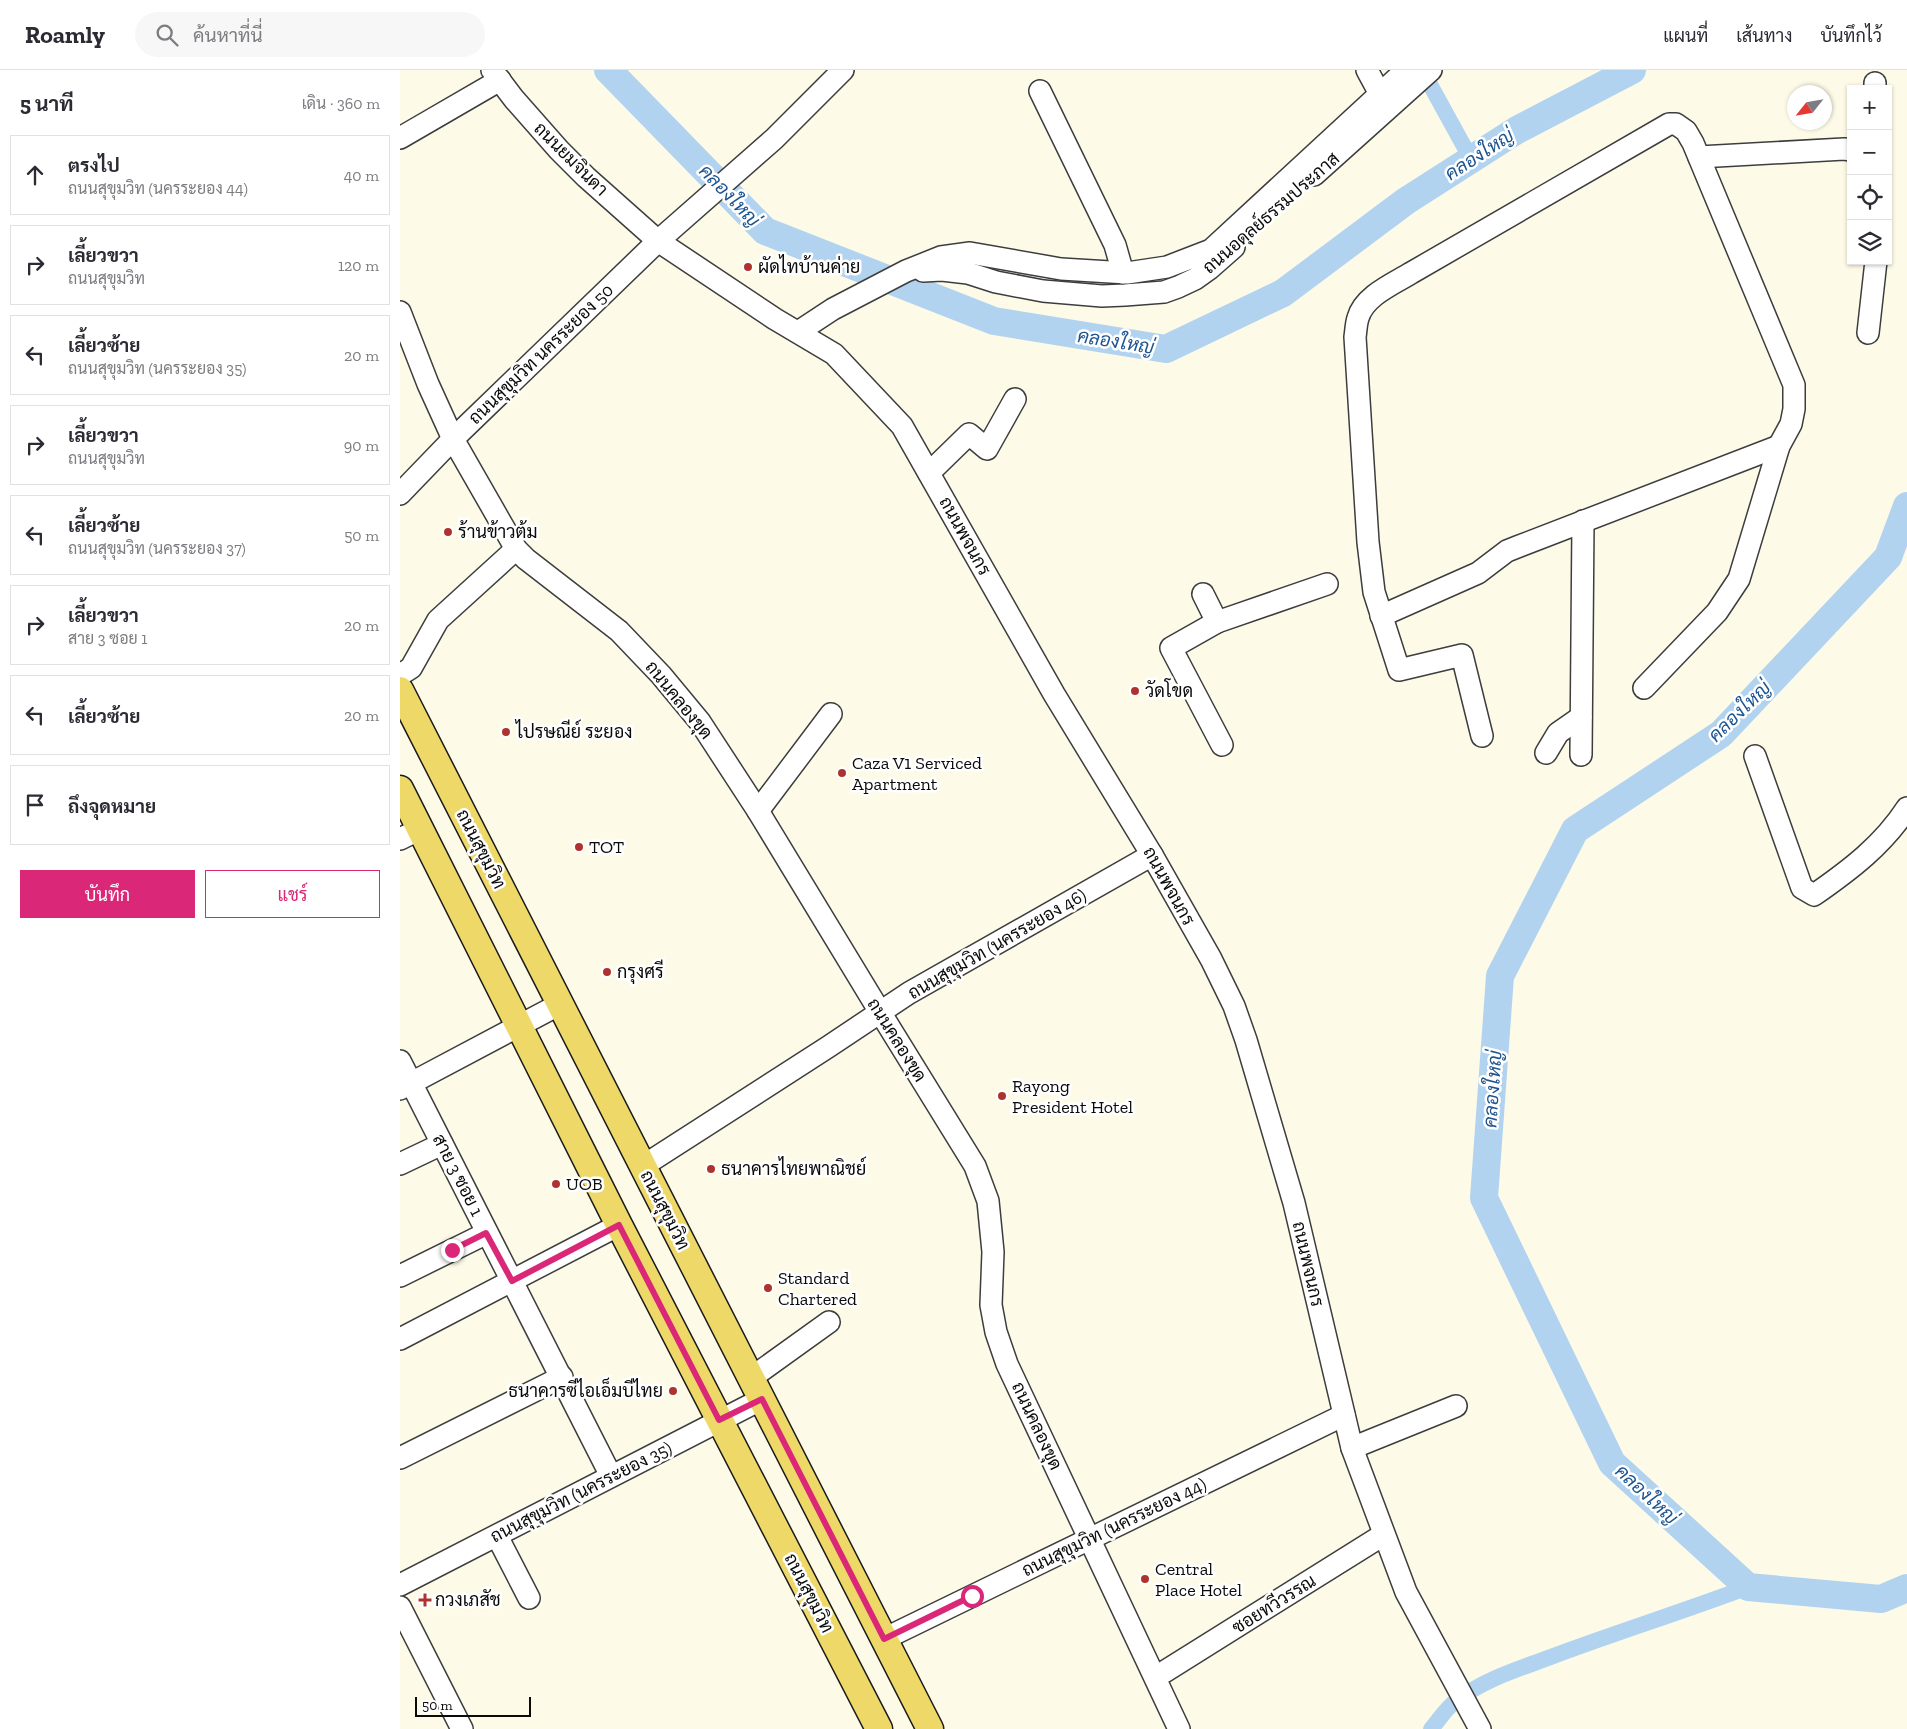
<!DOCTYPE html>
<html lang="th">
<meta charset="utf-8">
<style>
:root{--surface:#fff;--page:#f7f7f7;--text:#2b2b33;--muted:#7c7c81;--line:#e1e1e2;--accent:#db2777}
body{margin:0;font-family:"Zilla Slab",Sarabun,serif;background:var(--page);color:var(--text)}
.controls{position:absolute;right:15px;top:15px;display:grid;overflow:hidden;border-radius:0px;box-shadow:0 1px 4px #0004}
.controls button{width:45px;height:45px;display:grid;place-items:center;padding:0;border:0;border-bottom:1px solid var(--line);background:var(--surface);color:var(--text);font:25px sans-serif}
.compass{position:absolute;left:1387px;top:15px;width:45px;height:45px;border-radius:50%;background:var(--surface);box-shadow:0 1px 4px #0004;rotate:239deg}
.scale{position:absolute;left:15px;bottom:12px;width:116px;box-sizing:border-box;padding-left:5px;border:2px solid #0a0a0a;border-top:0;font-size:14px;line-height:18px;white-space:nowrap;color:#0a0a0a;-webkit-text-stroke:4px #fff;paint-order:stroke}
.stop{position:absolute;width:15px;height:15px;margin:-11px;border:4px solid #db2777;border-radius:50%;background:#fff}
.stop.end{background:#db2777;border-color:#fff;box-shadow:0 1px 5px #0008}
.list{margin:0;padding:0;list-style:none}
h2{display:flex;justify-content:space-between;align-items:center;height:65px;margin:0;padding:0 20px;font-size:21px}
h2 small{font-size:16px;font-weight:400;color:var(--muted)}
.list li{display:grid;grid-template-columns:32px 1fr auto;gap:15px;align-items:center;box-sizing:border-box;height:80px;margin:0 10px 10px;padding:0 10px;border:1px solid var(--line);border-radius:0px}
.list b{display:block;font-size:19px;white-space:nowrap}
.list p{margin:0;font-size:16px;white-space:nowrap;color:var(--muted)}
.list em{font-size:16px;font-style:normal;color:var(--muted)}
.actions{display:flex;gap:10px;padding:15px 20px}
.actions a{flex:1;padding:11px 0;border:1px solid var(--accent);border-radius:0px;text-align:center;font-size:18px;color:var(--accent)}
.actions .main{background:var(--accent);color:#fff}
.icon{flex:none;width:28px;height:28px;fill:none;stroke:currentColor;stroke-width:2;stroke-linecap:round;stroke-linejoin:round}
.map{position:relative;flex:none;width:1507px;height:1659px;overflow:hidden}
header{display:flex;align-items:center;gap:30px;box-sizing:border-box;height:70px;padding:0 25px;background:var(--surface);border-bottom:1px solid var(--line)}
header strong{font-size:24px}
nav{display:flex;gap:28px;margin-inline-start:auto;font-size:18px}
.search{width:350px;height:45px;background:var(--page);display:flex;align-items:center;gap:12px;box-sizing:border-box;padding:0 18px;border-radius:28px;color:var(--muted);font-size:19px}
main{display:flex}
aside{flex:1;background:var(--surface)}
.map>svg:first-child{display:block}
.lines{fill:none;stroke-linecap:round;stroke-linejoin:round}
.canal{stroke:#b1d3f0;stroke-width:16}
.river{stroke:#b1d3f0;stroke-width:28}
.minor-casing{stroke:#3d3d3d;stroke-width:24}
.major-casing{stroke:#1b1b1b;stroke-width:29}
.minor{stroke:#fff;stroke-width:21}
.major{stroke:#eed968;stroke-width:26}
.route{stroke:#db2777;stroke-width:6}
.poi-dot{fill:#ae332e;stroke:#fff;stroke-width:2}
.labels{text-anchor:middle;stroke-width:5;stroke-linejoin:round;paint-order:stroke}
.street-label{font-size:18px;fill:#0a0a0a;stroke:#fff}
.poi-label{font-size:18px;fill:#0a0a0a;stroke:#fff;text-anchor:start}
.water-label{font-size:19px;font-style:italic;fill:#1e5590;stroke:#fff}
</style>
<header>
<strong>Roamly</strong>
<div class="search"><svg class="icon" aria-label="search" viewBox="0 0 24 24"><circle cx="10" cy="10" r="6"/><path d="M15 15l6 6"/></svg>ค้นหาที่นี่</div>
<nav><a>แผนที่</a><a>เส้นทาง</a><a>บันทึกไว้</a></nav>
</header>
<main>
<aside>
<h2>5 นาที<small>เดิน · 360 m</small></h2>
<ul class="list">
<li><svg class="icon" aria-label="ahead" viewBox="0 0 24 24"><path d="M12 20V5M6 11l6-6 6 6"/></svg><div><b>ตรงไป</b><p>ถนนสุขุมวิท (นครระยอง 44)</p></div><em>40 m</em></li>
<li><svg class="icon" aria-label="right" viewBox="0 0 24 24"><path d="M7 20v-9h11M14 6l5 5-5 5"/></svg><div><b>เลี้ยวขวา</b><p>ถนนสุขุมวิท</p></div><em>120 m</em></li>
<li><svg class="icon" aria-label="left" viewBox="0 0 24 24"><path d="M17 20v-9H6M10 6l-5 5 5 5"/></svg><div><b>เลี้ยวซ้าย</b><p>ถนนสุขุมวิท (นครระยอง 35)</p></div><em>20 m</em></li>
<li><svg class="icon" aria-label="right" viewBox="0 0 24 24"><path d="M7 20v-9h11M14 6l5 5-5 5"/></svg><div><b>เลี้ยวขวา</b><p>ถนนสุขุมวิท</p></div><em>90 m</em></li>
<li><svg class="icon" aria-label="left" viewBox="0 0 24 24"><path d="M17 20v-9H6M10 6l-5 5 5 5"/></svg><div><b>เลี้ยวซ้าย</b><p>ถนนสุขุมวิท (นครระยอง 37)</p></div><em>50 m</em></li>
<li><svg class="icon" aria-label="right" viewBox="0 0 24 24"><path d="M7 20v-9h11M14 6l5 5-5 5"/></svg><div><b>เลี้ยวขวา</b><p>สาย 3 ซอย 1</p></div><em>20 m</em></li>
<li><svg class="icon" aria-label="left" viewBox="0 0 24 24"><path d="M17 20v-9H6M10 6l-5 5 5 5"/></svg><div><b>เลี้ยวซ้าย</b></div><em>20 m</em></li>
<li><svg class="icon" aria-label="arrive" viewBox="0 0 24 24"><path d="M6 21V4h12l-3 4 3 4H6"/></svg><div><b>ถึงจุดหมาย</b></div></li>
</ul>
<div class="actions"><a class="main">บันทึก</a><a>แชร์</a></div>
</aside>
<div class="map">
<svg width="1507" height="1659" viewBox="0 0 1507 1659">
<rect width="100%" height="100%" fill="#fdfbe8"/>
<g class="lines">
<!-- canal -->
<g class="canal">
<path d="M1022,0L1071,89"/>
<path d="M1031,1659C1039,1650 1046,1638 1056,1631C1083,1610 1116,1600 1148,1588C1214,1563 1282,1542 1348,1517"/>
</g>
<!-- river -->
<g class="river">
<path d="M208,0L365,161L594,251L766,279L883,223L1006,131L1117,60L1232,0"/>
<path d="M1507,436L1488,487L1321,664L1175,760L1100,906L1084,1128L1212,1393L1348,1517L1481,1529L1507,1518"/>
</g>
<!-- minor casing -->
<g class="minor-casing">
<g id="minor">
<path d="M92,0L114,29L159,80L186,107L258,171L375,249L434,284L502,356L654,624L752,785L811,889L834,936L846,970L894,1133L952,1378L1006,1522L1080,1659"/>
<path d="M967,0L980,24"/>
<path d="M1475,13V19"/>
<path d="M640,21L715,175L723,203"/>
<path d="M0,68L100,10"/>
<path d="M1299,87L1444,79L1451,80"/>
<path d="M914,105L1031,0"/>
<path d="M523,201L542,200L568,203L596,212L643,221L702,226L725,225L764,222L778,217L795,209L809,199L834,177"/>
<path d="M0,242L28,314L53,369L116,479L126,489L219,561L261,605L300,652L358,741L480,942L575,1096L588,1131L593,1182L591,1235L596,1262L607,1294L779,1659"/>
<path d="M398,262L433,239L506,201L541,187L570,183L661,199L727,203L767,197L811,180L1006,0"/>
<path d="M1468,263L1476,191"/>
<path d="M529,403L569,364L587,379L615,329"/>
<path d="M0,424L53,369L258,171L374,69L443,0"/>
<path d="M803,524L817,552"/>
<path d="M981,546L1078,503L1107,481L1117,477L1379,376"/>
<path d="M0,605L11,598L38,550L116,479"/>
<path d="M1082,666L1062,585L999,600L974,522L968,472L955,267C956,261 956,254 958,248C964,226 993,214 1011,203L1269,54H1276L1286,61L1293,73L1394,315V339L1391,354L1379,376L1339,509L1317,542L1244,618"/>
<path d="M822,675L771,578L817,552L927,514"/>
<path d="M1146,683L1158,663L1181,647"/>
<path d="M1181,685L1183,451"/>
<path d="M1355,686L1402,818L1414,825C1450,800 1483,775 1507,738"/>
<path d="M358,741L431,644"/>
<path d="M0,769L20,759"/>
<path d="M0,991L211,1406"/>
<path d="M0,1019L160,934"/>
<path d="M0,1094L42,1074"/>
<path d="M243,1096L428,977L509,923L752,785"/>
<path d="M0,1206L87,1163"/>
<path d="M0,1269L219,1155"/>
<path d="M351,1308L429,1252"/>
<path d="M952,1378L1056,1336"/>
<path d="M0,1388L162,1307"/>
<path d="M97,1466L129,1528"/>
<path d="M0,1515L362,1329"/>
<path d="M0,1537L62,1659"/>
<path d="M484,1569L944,1345"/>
<path d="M764,1602L983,1465"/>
</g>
</g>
<!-- major casing -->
<g class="major-casing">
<g id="major">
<path d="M0,620L530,1659"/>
<path d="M0,719L219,1155L479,1659"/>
</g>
</g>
<!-- minor -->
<use href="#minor" class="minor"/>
<!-- major -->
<use href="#major" class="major"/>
</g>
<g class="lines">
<!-- route -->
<path class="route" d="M52,1180L86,1163L112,1211L219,1155L319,1350L362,1329L484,1569L572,1526"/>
</g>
<!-- markers -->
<g class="poi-dot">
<circle cx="348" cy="197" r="5"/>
<circle cx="48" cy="462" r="5"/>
<circle cx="735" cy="621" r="5"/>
<circle cx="106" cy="662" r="5"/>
<circle cx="442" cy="703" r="5"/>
<circle cx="179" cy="777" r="5"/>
<circle cx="207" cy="902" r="5"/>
<circle cx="602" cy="1026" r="5"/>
<circle cx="311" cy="1099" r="5"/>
<circle cx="156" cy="1114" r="5"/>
<circle cx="368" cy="1218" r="5"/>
<circle cx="273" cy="1321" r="5"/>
<circle cx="745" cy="1509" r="5"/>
<path d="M22.5 1522.5h5v5h5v5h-5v5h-5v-5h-5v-5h5z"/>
</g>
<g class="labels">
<!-- street labels -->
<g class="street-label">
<text transform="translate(171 89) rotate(45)" y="6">ถนนยมจินดา</text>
<text transform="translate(871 143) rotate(-41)" y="6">ถนนอดุลย์ธรรมประภาส</text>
<text transform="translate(141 284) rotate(-44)" y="6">ถนนสุขุมวิท นครระยอง 50</text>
<text transform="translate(565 466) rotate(61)" y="6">ถนนพจนกร</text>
<text transform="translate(279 630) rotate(51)" y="6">ถนนคลองขุด</text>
<text transform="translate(81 779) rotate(63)" y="6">ถนนสุขุมวิท</text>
<text transform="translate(769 816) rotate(61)" y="6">ถนนพจนกร</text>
<text transform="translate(597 874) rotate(-30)" y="6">ถนนสุขุมวิท (นครระยอง 46)</text>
<text transform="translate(497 970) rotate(58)" y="6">ถนนคลองขุด</text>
<text transform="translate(58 1105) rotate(63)" y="6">สาย 3 ซอย 1</text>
<text transform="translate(265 1140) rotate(63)" y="6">ถนนสุขุมวิท</text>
<text transform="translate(908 1194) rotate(77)" y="6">ถนนพจนกร</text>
<text transform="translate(637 1356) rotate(65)" y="6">ถนนคลองขุด</text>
<text transform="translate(181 1422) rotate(-27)" y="6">ถนนสุขุมวิท (นครระยอง 35)</text>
<text transform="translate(714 1457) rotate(-26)" y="6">ถนนสุขุมวิท (นครระยอง 44)</text>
<text transform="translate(409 1523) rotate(63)" y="6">ถนนสุขุมวิท</text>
<text transform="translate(874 1534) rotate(-32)" y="6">ซอยทวีวรรณ</text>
</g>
<!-- poi labels -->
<g class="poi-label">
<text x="358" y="203">ผัดไทบ้านค่าย</text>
<text x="58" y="468">ร้านข้าวต้ม</text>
<text x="745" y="627">วัดโขด</text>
<text x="116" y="668">ไปรษณีย์ ระยอง</text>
<text x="452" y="699">Caza V1 Serviced<tspan x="452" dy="21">Apartment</tspan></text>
<text x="189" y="783">TOT</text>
<text x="217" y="908">กรุงศรี</text>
<text x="612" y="1022">Rayong<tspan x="612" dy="21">President Hotel</tspan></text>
<text x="321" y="1105">ธนาคารไทยพาณิชย์</text>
<text x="166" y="1120">UOB</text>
<text x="378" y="1214">Standard<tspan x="378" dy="21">Chartered</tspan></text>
<text x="263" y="1327" text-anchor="end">ธนาคารซีไอเอ็มบีไทย</text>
<text x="755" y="1505">Central<tspan x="755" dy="21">Place Hotel</tspan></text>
<text x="35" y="1536">กวงเภสัช</text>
</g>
<!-- water labels -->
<g class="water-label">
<text transform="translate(1079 84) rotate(-33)" y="7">คลองใหญ่</text>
<text transform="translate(330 125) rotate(46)" y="7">คลองใหญ่</text>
<text transform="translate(716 271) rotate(9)" y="7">คลองใหญ่</text>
<text transform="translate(1339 641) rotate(-44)" y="7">คลองใหญ่</text>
<text transform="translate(1092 1019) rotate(-86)" y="7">คลองใหญ่</text>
<text transform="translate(1247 1424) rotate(43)" y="7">คลองใหญ่</text>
</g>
</g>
</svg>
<div class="controls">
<button>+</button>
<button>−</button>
<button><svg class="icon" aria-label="locate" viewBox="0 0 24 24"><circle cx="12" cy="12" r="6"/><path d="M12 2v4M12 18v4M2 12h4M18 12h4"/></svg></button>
<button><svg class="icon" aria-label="layers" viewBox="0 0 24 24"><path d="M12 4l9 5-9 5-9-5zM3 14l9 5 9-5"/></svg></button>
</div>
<svg class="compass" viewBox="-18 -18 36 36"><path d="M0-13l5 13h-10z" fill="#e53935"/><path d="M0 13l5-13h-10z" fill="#7c7c81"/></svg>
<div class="scale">50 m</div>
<div class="stop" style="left:572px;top:1526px"></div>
<div class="stop end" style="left:52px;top:1180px"></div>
</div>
</main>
